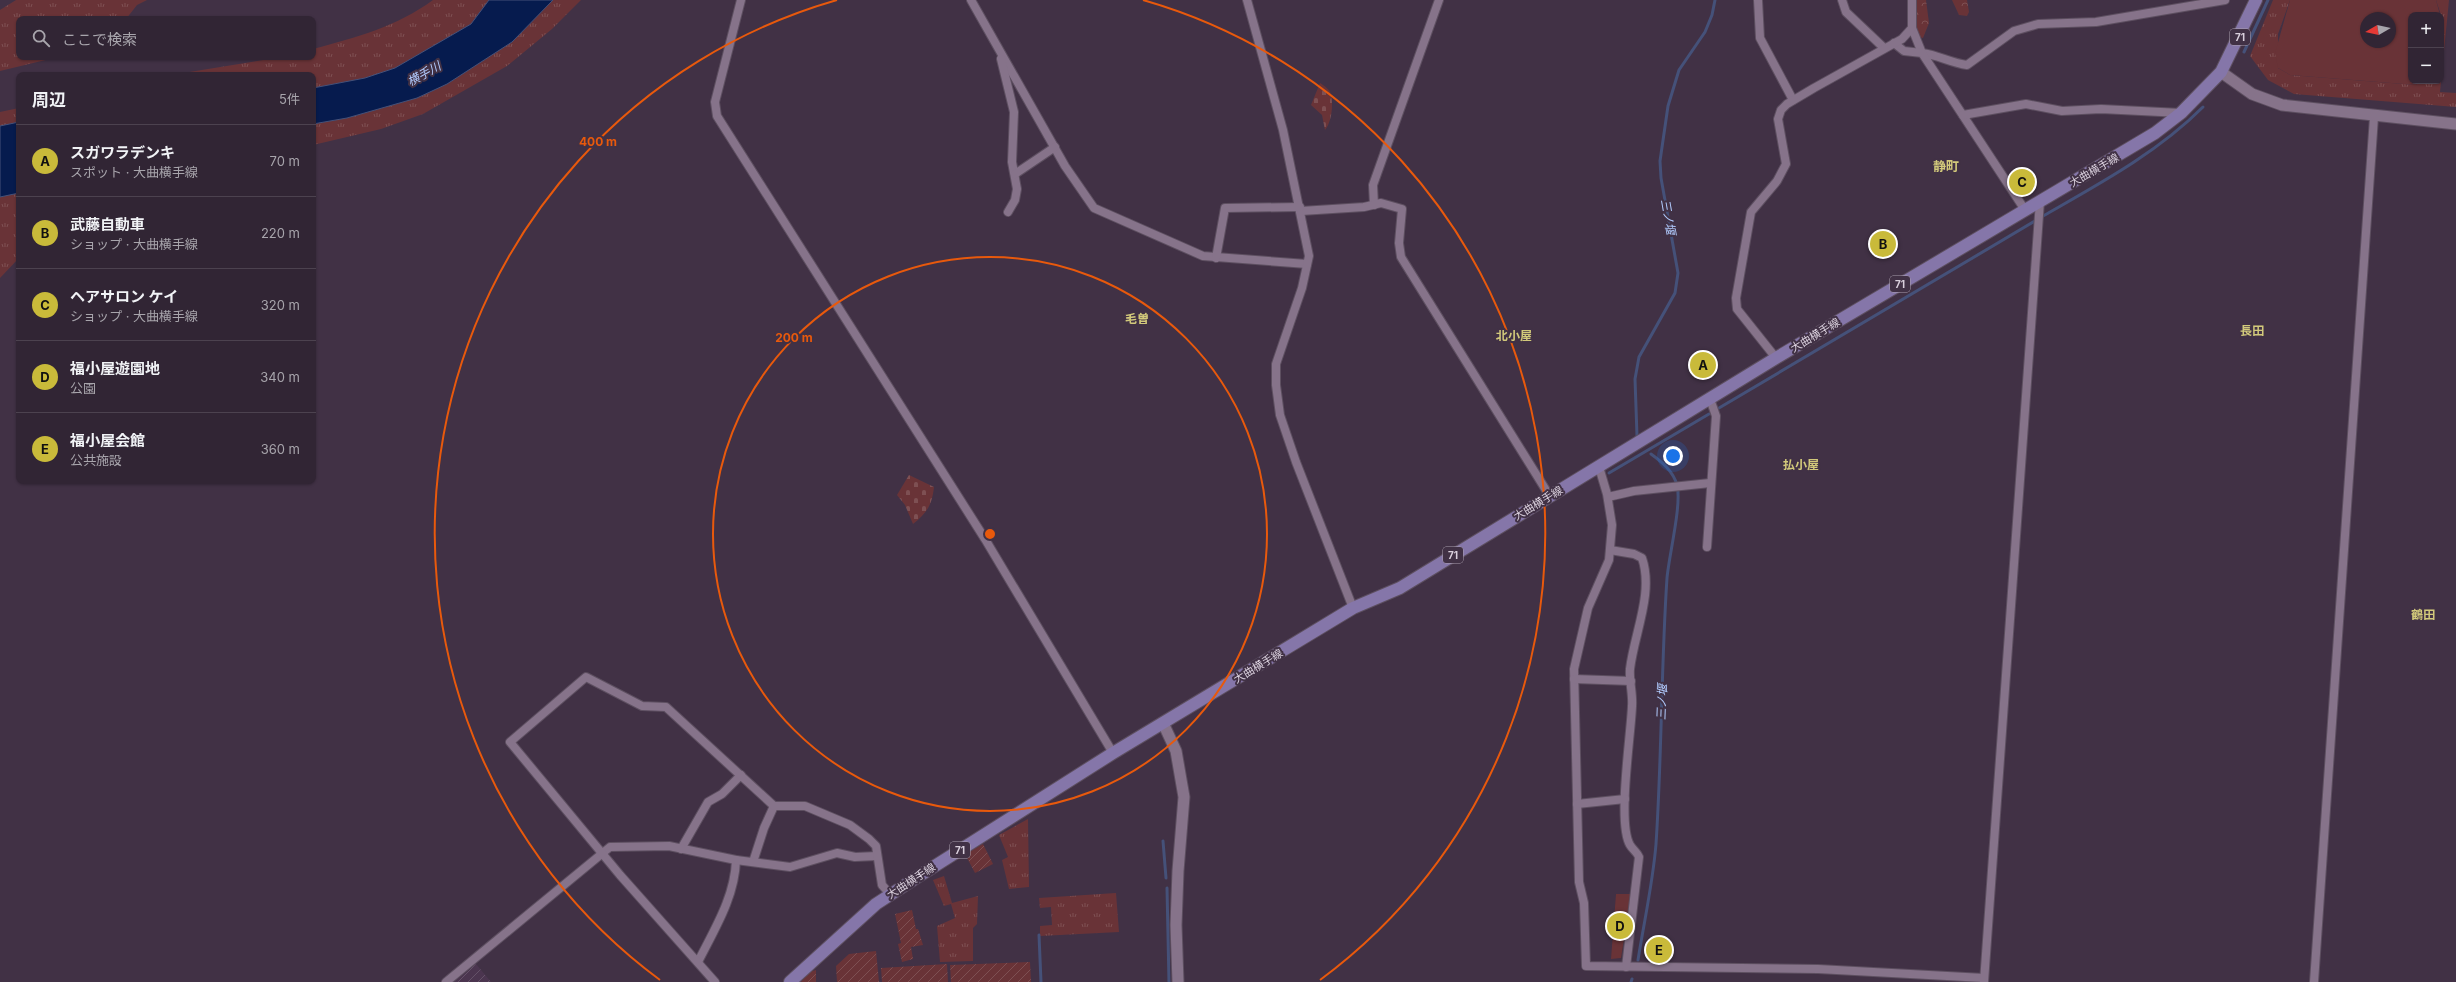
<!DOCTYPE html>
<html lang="ja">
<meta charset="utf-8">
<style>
:root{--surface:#312534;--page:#3d3140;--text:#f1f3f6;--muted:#a8a5ac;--line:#4c424f;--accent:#c9ba3a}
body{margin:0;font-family:Inter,"Noto Sans JP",sans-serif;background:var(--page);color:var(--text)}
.controls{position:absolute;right:12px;top:12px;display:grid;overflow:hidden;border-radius:8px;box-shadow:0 1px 3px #0004}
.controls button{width:36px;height:36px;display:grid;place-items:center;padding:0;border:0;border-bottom:1px solid var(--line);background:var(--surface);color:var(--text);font:20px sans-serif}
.compass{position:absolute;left:2360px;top:12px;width:36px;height:36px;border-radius:50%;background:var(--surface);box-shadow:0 1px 3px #0004;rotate:261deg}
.you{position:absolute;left:1673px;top:456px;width:14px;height:14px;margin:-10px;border:3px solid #fff;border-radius:50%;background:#1a73e8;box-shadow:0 0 0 6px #1a73e833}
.badge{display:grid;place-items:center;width:26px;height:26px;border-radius:50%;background:var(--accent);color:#111;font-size:13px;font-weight:700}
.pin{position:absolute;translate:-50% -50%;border:2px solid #fff;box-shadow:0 1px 4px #0006}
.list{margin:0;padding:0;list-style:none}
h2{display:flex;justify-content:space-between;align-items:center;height:52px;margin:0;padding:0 16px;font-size:17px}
h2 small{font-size:13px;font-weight:400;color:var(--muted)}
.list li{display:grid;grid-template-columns:26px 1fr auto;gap:12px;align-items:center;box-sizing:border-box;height:72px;padding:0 16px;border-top:1px solid var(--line)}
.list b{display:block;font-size:15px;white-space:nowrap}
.list p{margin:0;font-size:13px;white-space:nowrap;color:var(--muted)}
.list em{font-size:13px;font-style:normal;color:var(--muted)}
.icon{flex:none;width:22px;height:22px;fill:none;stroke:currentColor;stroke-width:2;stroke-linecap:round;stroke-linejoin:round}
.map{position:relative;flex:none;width:2456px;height:982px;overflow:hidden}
.search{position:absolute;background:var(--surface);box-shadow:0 1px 3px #0004;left:16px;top:16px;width:300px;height:44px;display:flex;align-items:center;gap:10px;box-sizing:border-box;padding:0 14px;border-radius:8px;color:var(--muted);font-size:15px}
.panel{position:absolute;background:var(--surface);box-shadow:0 1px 3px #0004;left:16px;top:72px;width:300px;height:412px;border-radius:8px}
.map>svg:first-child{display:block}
.industrial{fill:url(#industrial-furrows)}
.grass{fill:url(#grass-tufts)}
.forest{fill:url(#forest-crowns)}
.cemetery{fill:url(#cemetery-stones)}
.park{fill:#693337;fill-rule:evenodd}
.garden{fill:url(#garden-furrows)}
.water{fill:#061b4e;stroke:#455179}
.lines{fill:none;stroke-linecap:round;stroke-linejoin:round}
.stream{stroke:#455179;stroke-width:3}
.street-casing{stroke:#5d4f60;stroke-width:10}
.secondary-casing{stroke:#5d4f60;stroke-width:13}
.primary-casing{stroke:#5d4f60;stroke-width:14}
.street{stroke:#86738a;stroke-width:8}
.secondary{stroke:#86738a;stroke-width:11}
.primary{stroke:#8576a9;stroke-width:12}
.ring{fill:none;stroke:#e8590c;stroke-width:2}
.labels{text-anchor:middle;stroke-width:4;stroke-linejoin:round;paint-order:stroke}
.shield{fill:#413145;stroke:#aba0af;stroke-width:1}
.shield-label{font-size:10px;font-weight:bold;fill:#d9cfdc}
.street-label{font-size:11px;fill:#d9cfdc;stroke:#413145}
.water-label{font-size:12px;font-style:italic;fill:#b2ccff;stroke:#413145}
.neighbourhood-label{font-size:12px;font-weight:bold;fill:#d2c97b;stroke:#413145}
.quarter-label{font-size:13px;font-weight:bold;fill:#d2c97b;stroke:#413145}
.centre{fill:#e8590c;stroke:#413145;stroke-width:2}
.ring-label{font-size:12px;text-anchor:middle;font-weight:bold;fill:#e8590c;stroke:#413145;stroke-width:4;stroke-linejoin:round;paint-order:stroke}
</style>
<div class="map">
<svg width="2456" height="982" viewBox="0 0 2456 982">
<defs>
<pattern id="industrial-furrows" width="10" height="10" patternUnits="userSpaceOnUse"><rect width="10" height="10" fill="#4b354f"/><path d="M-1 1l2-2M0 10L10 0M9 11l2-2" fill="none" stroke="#645168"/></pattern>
<pattern id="grass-tufts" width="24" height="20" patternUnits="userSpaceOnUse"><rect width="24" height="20" fill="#693337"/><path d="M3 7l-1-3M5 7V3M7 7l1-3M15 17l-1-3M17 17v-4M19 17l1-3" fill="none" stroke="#7e5053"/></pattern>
<pattern id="forest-crowns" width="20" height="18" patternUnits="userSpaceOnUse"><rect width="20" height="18" fill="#693337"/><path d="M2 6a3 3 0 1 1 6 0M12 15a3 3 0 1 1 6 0" fill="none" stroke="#7e5053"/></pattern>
<pattern id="cemetery-stones" width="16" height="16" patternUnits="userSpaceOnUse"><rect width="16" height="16" fill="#693337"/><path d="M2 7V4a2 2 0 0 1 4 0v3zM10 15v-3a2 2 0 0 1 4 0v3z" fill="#7e5053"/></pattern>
<pattern id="garden-furrows" width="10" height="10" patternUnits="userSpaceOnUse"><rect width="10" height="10" fill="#693337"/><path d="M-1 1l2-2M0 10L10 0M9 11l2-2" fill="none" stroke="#7e5053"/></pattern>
</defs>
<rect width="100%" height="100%" fill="#413145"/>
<!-- industrial -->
<path class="industrial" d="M476,964L491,982H454Z"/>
<!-- grass -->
<g class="grass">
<path d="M16,0H147L137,5L126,19H19V57H58L0,71V10Z"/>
<path d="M433,0H489L471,24L395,68L365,78L313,88V75H171L282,57H313V49C355,38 398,26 433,0Z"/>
<path d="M553,0H581L552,29L507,66L423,114L381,129L313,145V124L347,118L417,98L447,84L512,42Z"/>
<path d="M2273,0H2290L2278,34V68L2290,75L2416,85L2419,81H2441V15L2436,0H2449L2440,92L2456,93V107L2294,94L2268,80L2250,56Z"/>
<path d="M19,108V122L0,126V112Z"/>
<path d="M19,193V258L0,278V197Z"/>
<path d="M1028,819L1029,887L1009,889L1002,860L1008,857L999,835Z"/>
<path d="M944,876L952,903L978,896L977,924L973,928V961L940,962L937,926L955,918L951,904L944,906L933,880Z"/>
<path d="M1116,893L1119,932L1040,936V926L1052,925L1051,907L1040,908L1039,898Z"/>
</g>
<!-- forest -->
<g class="forest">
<path d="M1915,0H1926L1929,23L1923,38L1919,37L1915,19Z"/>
<path d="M1952,0H1967L1969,12L1967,16L1959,15Z"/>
</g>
<!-- cemetery -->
<g class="cemetery">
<path d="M1320,83C1323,85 1328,88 1330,92C1334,102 1332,122 1325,130L1322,115L1311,105Z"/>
<path d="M909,475L934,487C932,505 927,513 913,524L905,505L897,495Z"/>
</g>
<!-- park -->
<g class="park">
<path d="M2290,0H2436L2440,15H2411V81H2419L2416,85L2290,75L2278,68L2275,53ZM2366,18H2390V42H2366Z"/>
<path d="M1616,894H1631L1621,958L1611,959Z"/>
</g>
<!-- garden -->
<g class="garden">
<path d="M983,844L993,864L975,873L965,854Z"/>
<path d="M912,910L916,929H918L923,945L911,947L913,959L902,962L898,944L901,943L895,914Z"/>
<path d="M876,951L879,982H837L836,966L849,954Z"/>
<path d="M1030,962L1031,982H951L950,965Z"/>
<path d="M947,964L948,982H882L881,968Z"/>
<path d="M816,970V982H801L809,972Z"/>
</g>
<!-- water -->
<g class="water">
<path d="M489,0H553L512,42L447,84L417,98L347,118L313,124V88L365,78L395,68L471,24Z"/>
<path d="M19,122V193L0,197V126Z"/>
</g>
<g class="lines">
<!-- stream -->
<g class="stream">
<path d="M2244,52L2268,0"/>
<path d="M2043,216C2099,184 2157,153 2203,107"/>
<path d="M1719,408L2035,221"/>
<path d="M1637,436L1635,379L1639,357L1675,293L1678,273L1661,178L1660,161L1668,106L1679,70L1705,32L1712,15L1715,0"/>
<path d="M1609,473L1709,414"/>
<path d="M1163,841L1166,878"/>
<path d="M1167,888L1169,982"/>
<path d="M1039,935L1041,982"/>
<path d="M1638,960C1644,922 1653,882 1656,844C1662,755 1661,667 1667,578C1669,555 1682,504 1677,485C1673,471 1662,462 1651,454"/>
<path d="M1631,982L1632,979"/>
</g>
<!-- street casing -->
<g class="street-casing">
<g id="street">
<path d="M741,0L715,102L717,116L985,539L1113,753"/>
<path d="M971,0L1065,166L1094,208L1203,256L1307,264"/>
<path d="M1247,0L1283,130L1309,256L1302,288L1276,364V385L1280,415L1296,462L1353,608"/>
<path d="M1758,0L1760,38L1793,100"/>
<path d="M1842,0L1846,12L1884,48"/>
<path d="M1912,28L1922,53C1938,55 1951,63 1967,65L2014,31L2038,24L2096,22L2225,0"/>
<path d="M1894,43L1904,51L1922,53L2025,210"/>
<path d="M1001,59L1014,112L1012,162L1017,189L1015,200L1008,212"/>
<path d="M1963,115L2026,104L2062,111L2101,109L2181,113"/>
<path d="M1015,174L1055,147"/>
<path d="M1374,205L1373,185L1439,0"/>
<path d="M1301,211L1364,207L1381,203L1402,209L1399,243L1401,257L1549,495"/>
<path d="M1216,258L1225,208L1300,207"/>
<path d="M1776,358L1737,309L1736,298L1751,212L1777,181L1786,164L1778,119L1781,110L1787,104L1814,88L1902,39L1912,28V0"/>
<path d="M1599,467L1607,494L1612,525L1609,560L1588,608L1574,669L1579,882L1584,903L1586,966L1818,969L1984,978"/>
<path d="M1608,497L1634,491L1710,483"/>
<path d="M1707,547L1716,416L1710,399"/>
<path d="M1610,550L1634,554L1642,558C1654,593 1634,634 1630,669C1629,681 1633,694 1632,706C1631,735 1617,823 1630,845C1633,850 1637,852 1639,857L1626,967"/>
<path d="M1574,679L1631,681"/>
<path d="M1577,804L1625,799"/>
<path d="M681,849L708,802L722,794L741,775"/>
<path d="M753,862L764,828L774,806"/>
<path d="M698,962C714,930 735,897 736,860"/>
<path d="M446,982L610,847L669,846L736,860L790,867L837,853L855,857L877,856"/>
<path d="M715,982L620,875L510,742L586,677L642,706L666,707L774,806H805L850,825L869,839L876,846L882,885L890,894"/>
<path d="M1984,982L2040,201"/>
<path d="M2314,982L2374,117"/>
</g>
</g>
<!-- secondary casing -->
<g class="secondary-casing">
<g id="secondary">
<path d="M2221,72L2252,94L2282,105L2456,124"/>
<path d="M1163,723L1176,751L1184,797L1178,871L1176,925L1178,982"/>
</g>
</g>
<!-- primary casing -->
<g class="primary-casing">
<path id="primary" d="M790,982L876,904L919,876L1113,753L1353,608L1400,588L1776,358L2155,133L2181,113L2221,72L2256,0"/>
</g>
<!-- street -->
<use href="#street" class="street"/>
<!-- secondary -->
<use href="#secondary" class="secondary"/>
<!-- primary -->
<use href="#primary" class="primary"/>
</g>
<!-- distance rings -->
<g class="ring">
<circle cx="990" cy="534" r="277"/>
<path d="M660 980A555 555 0 0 1 837 0M1143 0A555 555 0 0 1 1320 980"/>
</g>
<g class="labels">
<!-- shield labels -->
<g class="shield">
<rect x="2230" y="29" width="20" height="16" rx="3"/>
<rect x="1890" y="276" width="20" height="16" rx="3"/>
<rect x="1443" y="547" width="20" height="16" rx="3"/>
<rect x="950" y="842" width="20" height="16" rx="3"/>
</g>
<g class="shield-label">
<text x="2240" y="41">71</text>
<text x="1900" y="288">71</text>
<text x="1453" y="559">71</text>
<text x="960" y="854">71</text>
</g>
<!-- street labels -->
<g class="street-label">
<text transform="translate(2094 170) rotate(-30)" y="4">大曲横手線</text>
<text transform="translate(1815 335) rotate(-31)" y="4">大曲横手線</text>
<text transform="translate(1538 503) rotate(-31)" y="4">大曲横手線</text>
<text transform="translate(1258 666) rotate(-31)" y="4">大曲横手線</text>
<text transform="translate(911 881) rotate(-33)" y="4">大曲横手線</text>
</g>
<!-- water labels -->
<g class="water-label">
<text transform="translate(424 74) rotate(-29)" y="4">横手川</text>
<text transform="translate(1668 217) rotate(80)" y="4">三ノ堰</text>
<text transform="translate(1662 702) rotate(-88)" y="4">三ノ堰</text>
</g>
<!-- neighbourhood labels -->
<g class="neighbourhood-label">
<text x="1137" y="323">毛曽</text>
<text x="2252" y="335">長田</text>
<text x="1514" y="340">北小屋</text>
<text x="1801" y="469">払小屋</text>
<text x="2423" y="619">鶴田</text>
</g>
<!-- quarter labels -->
<g class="quarter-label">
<text x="1946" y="171">静町</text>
</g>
</g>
<circle cx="990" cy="534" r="6" class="centre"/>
<g class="ring-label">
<text x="598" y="146">400 m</text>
<text x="794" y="342">200 m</text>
</g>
</svg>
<div class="controls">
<button>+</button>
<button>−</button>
</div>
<svg class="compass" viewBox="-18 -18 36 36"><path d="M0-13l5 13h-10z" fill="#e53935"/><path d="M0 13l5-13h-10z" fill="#a8a5ac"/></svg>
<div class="you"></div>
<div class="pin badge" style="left:1703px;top:365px">A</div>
<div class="pin badge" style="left:1883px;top:244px">B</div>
<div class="pin badge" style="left:2022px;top:182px">C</div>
<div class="pin badge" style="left:1620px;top:926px">D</div>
<div class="pin badge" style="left:1659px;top:950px">E</div>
<div class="search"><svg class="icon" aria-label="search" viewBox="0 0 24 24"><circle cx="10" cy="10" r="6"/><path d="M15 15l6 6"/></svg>ここで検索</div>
<section class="panel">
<h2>周辺<small>5件</small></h2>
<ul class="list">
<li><span class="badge">A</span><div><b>スガワラデンキ</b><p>スポット · 大曲横手線</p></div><em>70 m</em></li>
<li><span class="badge">B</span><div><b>武藤自動車</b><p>ショップ · 大曲横手線</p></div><em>220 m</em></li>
<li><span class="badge">C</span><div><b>ヘアサロン ケイ</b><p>ショップ · 大曲横手線</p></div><em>320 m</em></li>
<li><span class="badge">D</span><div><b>福小屋遊園地</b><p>公園</p></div><em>340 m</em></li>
<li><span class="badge">E</span><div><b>福小屋会館</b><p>公共施設</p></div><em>360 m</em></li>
</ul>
</section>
</div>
